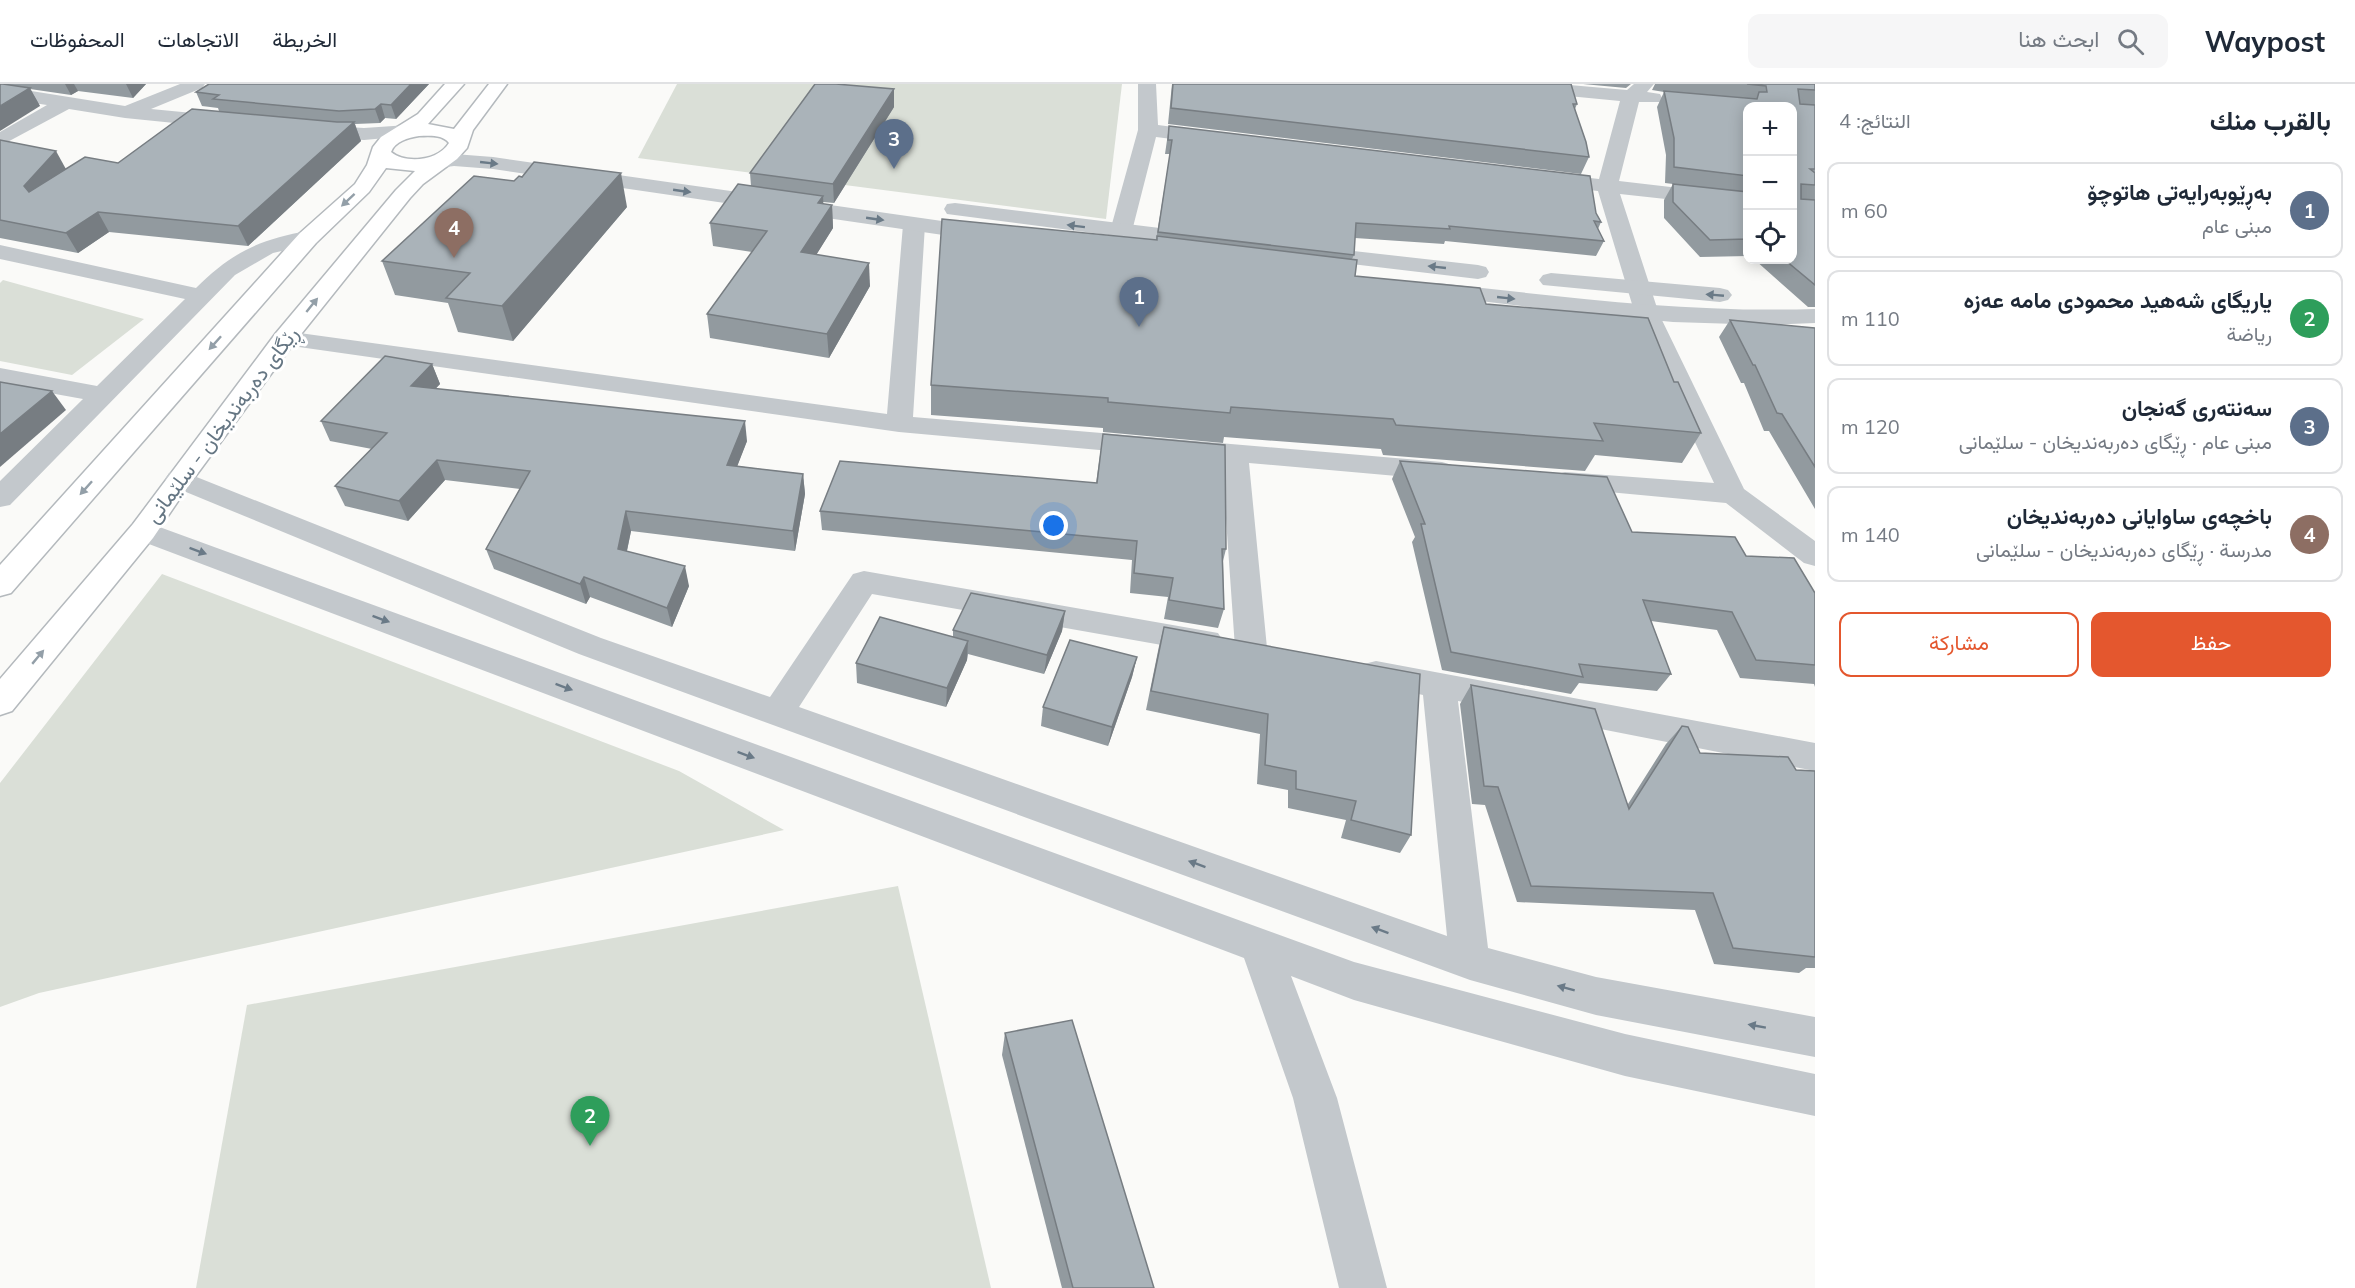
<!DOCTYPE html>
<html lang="ar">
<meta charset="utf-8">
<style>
:root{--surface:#fff;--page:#f6f6f7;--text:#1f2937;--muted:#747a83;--line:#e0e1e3;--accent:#e4572e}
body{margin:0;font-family:Mulish,Vazirmatn,sans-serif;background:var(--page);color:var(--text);direction:rtl}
.controls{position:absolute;right:18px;top:18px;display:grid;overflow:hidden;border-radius:12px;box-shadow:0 3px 15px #0003}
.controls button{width:54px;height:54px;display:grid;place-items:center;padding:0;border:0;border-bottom:2px solid var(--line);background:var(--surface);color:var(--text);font:30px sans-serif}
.you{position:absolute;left:1054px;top:442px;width:21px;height:21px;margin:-15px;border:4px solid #fff;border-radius:50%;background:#1a73e8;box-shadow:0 0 0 9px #1a73e833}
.badge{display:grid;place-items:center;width:39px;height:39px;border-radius:50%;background:var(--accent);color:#fff;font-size:20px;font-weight:700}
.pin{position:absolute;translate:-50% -50px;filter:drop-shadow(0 2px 3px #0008)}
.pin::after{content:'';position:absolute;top:32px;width:21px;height:18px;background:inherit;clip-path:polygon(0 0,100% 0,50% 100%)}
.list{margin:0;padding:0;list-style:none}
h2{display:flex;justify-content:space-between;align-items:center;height:78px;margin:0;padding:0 24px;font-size:26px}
h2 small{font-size:20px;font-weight:400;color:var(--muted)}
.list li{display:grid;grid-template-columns:39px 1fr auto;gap:18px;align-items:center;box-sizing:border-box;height:96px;margin:0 12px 12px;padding:0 12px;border:2px solid var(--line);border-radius:12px}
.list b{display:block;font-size:22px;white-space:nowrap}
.list p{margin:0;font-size:20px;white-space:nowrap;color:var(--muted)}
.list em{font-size:20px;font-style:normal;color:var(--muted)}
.actions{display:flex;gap:12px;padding:18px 24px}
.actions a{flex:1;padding:14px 0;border:2px solid var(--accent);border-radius:12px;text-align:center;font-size:21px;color:var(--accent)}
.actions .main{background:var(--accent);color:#fff}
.icon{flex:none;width:33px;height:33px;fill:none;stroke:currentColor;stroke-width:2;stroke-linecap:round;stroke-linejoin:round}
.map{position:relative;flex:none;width:1815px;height:1204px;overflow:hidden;direction:ltr}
header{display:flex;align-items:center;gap:36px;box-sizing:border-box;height:84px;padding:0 30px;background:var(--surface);border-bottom:2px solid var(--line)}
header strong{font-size:28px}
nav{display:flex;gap:33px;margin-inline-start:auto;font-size:21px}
.search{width:420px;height:54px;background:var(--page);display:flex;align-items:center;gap:15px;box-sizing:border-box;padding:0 21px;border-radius:12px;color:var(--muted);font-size:22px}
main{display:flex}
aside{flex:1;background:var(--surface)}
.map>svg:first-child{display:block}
.green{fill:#dadfd7}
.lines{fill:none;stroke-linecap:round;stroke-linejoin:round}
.trunk-casing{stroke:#b4b9bd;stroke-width:3}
.minor{fill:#c3c8cc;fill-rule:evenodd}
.tertiary{fill:#c3c8cc;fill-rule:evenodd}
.trunk{fill:#fff;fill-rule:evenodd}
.wall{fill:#929a9f}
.shaded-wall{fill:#777d82}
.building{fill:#aab3b9;stroke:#777d82;stroke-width:1.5}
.oneway{fill:#6a7a87}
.oneway2{fill:#939fa8}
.labels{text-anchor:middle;stroke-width:6;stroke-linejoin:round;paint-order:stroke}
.street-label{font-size:21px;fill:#657683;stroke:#fff}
</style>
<header>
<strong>Waypost</strong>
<div class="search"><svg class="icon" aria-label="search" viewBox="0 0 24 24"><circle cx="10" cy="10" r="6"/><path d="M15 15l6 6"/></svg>ابحث هنا</div>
<nav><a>الخريطة</a><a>الاتجاهات</a><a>المحفوظات</a></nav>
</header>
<main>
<aside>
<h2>بالقرب منك<small>النتائج: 4</small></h2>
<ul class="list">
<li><span class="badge" style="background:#5c6f8a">1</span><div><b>بەڕێوبەرایەتی هاتوچۆ</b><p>مبنى عام</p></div><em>60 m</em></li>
<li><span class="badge" style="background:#2e9e5b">2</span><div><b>یاریگاى شه‌هید محمودى مامه‌ عه‌زه</b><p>رياضة</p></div><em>110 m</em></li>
<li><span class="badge" style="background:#5c6f8a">3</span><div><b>سەنتەری گەنجان</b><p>مبنى عام · ڕێگای دەربەندیخان - سلێمانی</p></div><em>120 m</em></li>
<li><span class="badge" style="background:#8d6e63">4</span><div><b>باخچەی ساوایانی دەربەندیخان</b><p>مدرسة · ڕێگای دەربەندیخان - سلێمانی</p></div><em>140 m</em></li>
</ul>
<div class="actions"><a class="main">حفظ</a><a>مشاركة</a></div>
</aside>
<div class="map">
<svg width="1815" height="1204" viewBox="0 0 1815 1204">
<rect width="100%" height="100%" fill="#fafaf8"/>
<!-- green -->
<g class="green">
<path d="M677,0H1122L1106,135L638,74Z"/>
<path d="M3,196L144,235L72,291L0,277V199Z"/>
<path d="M162,490L679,687L784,746L39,909L0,923V699Z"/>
<path d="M898,802L991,1204H196L247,921Z"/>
</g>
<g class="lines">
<!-- trunk casing -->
<g class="trunk-casing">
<path id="trunk" d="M445,0H464L428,40L454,45L489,0H507L473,46L467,64L457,75L423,100L410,114L294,259L189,401L153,454L12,627L0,631V595L133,440L276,249L396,106L415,87L386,84L369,108L316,159L11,509L0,512V481L300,149L355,100L367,81L373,63L381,53L418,30ZM419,52C429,52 442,50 449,59C438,77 406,80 391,68C395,57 408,54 419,52Z"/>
</g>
<!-- minor -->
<g class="minor">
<path d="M180,0H205L202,4L151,25L224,32L231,34L234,38L231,42L224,44L125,34L69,25L0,62V48L47,21L0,14V2L125,22Z"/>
<path d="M1138,0H1156L1158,41L1212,48L1219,50L1222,54L1219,58L1212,60L1156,53L1132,147L1129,152L1121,154L1113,152L1110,147L1138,46Z"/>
<path d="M1488,0H1558L1627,6L1634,0H1654L1647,8L1660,10L1662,14L1660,18H1639L1619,97L1748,112V124L1620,110L1659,230L1744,405L1815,457V482L1804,479L1726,419L1555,403L1551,397L1555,391L1565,388L1714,399L1635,230L1598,107L1546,101L1539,99L1536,95L1539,91L1546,89L1599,95L1620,17L1497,5L1491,4Z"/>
<path d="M423,40L430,42L433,46L430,50L364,56L314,53L307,51L304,47L307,43L314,41L364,44Z"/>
<path d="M914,134L922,136L925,141L913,333L1442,378L1452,381L1456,387L1452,393L1442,396L1249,379L1267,564L1262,572L1251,576L1240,572L1235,564L1222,377L899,348L285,261L276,259L273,254L276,249L285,247L887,330L903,141L906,136Z"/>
<path d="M308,147L316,149L319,154L316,159L273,169L235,191L10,421L0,423V397L83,315L0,300V284L97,302L185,215L0,175V161L196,204C231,169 260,155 308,147Z"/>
<path d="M179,386L601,554L770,613L853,490L864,487L1218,549L1223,557L1218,565L1207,569L872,510L799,623L1447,852L1423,611L1364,598L1360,589L1364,580L1376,577L1815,659V687L1458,617L1488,864L1596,893L1815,933V973L1596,931L1470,896L579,570L169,401L165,395L169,389Z"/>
<path d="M143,437L1354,878L1625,950L1815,990V1032L1625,992L1354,916L1291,892L1337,1014L1387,1204H1339L1293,1014L1244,874L133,454L128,447L133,440Z"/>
</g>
<!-- tertiary -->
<g class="tertiary">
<path d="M454,70L493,73L984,143L992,145L995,150L992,155L984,157L493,85L454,82L431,85L424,83L421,79L424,75Z"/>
<path d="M955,119L1201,149L1209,151L1212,156L1209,161L1201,163L947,130L944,125L947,120Z"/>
<path d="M1309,162L1478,181L1486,183L1489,188L1486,193L1478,195L1301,174L1298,169L1301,164Z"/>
<path d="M1551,189L1720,204L1728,206L1732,211L1728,216L1720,218L1543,201L1539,196L1543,191Z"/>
<path d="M1438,199C1564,213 1688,229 1815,225V239L1768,241L1673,238L1579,229L1430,211L1426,206L1430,201Z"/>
</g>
<!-- trunk -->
<use href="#trunk" class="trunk"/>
</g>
<!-- wall -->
<g class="wall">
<path d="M0,0H146L133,14L78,7L71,11L30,5L40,22Z"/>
<path d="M429,0L396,35L385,34L380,39L355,40L361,57L248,162L109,148L78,169L0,154V56L66,85L118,79L219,27L218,24L202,22L196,8Z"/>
<path d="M1172,0H1571L1577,20L1575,25L1589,73L1581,90L1168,40Z"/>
<path d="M1583,0H1631L1626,4Z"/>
<path d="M1655,0H1815V223H1808L1755,176H1792L1748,22V172L1700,173L1664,134V116L1673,100L1665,99L1666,71L1657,23L1664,8L1652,6Z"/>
<path d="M894,5V23L834,119L823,118V120L832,121L833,144L816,171L870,202L829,274L710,254L707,230L752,168L713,162L710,139L751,102L750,89Z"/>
<path d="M1169,42L1596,129L1601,138L1598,145L1604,157L1596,172L1445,157L1444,160L1355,154L1354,171L1352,175L1355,192L1486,220L1674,298L1701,349L1682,379L1595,371L1585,387L1383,371L1381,365L1224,353L1223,359L1103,348V344L931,331V301L1156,156L1170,70H1165Z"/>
<path d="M627,123L513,257L458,248L448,219L395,211L382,177Z"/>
<path d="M1730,236L1815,244V425L1769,347H1764L1744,299H1741L1719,253Z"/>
<path d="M432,280L440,300L435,305L747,357L737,382L803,390L805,410L795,467L631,447L627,467L689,502L672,543L590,513L586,520L494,485L486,465L520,405L445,396L408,437L345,422L335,402L372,365L330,357L321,337Z"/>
<path d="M1103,350L1226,465L1223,477L1224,525L1218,544L1164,535L1168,513L1130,509L1132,476L822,446L820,427L1096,399Z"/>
<path d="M1400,377L1632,448L1746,472L1815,509V603L1814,600L1740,594L1717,546L1651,537L1671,590L1657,607L1579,599L1571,610L1442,586L1412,458L1415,453L1392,395Z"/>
<path d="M1065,527L1062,547L1044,590L968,570L967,576L946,623L857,599L856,579L953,553V546Z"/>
<path d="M1164,543L1411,751L1400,769L1341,754L1346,736L1288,724V706L1257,700L1260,650L1146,626L1159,562Z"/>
<path d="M1137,573L1132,593L1108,662L1041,642L1043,623Z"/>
<path d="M1471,601L1628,720L1666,660L1682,642L1700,669L1796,686L1815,687V884H1806L1799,889L1714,880L1695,826L1517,818L1485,721L1472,720L1460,620Z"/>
<path d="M1005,949L1154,1204H1062L1002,971Z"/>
</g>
<!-- shaded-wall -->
<g class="shaded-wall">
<path d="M65,0H74L78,7L71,11Z"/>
<path d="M126,0H146L133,14Z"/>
<path d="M411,0H429L396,35L391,21Z"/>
<path d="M30,4L40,22L0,47V22Z"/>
<path d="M894,5V23L834,119L833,100Z"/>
<path d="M381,20L385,34L380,39L375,25Z"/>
<path d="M354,38L361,57L248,162L238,142Z"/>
<path d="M56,67L67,87L36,122L24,102Z"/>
<path d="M621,89L627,123L513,257L502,222Z"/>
<path d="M823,112L824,133L832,121L833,144L803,192L801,168L818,119Z"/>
<path d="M98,128L109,148L78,169L66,149Z"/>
<path d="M869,179L870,202L829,274L827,250Z"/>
<path d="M432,280L440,300L419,322L411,302Z"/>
<path d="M52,307L66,326L0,383V350Z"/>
<path d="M745,337L747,357L730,401L727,381Z"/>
<path d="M437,376L445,396L408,437L399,417Z"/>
<path d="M803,390L805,410L795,467L793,447Z"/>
<path d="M626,427L631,447L623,485L618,465Z"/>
<path d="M685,482L689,502L672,543L667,524Z"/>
<path d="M584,493L590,513L586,520L580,500Z"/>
<path d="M1065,527L1062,547L1044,590L1047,571Z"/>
<path d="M968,557L967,576L946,623L947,604Z"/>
<path d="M1137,573L1132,593L1108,662L1112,643Z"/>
</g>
<!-- building -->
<g class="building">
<path d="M0,0H3L30,4L0,22Z"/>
<path d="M209,0H411L391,21L381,20L375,25L339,27L213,15L219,11L196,8Z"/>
<path d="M815,0H836L894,5L833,100L750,89Z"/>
<path d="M1173,0H1571L1577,20H1573L1586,58L1589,73L1171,24Z"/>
<path d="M1747,0H1815V6L1798,5L1800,20L1815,21V85H1810L1815,89V101L1801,100V115L1815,116V201L1785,176H1792V22H1748V92L1674,83V54L1664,7L1757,15L1759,8H1767L1766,2Z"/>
<path d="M192,25L337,38H354L238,142L98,128L66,149L0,136V56L56,67L24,102L29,108L85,73L118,79Z"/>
<path d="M1169,42L1590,92L1596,129L1601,138L1594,137L1604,157L1449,142L1450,145L1356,139L1354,171L1158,148L1172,56H1168Z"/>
<path d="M534,78L621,89L502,222L446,214L470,189L382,177L474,92L514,97L519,92L522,93Z"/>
<path d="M738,100L823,112L818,119L832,121L801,168L869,179L827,250L707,230L767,147L710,139Z"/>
<path d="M1673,100L1748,108V155L1710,156L1673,118Z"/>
<path d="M942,135L1157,156V152L1357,176L1355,192L1480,204L1486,220L1648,234L1674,298H1678L1701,349L1594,339L1603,357L1396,341L1393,335L1231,323L1230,329L1108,318V314L931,301Z"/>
<path d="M1730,236L1815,244V383L1782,330L1777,329L1755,281H1753Z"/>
<path d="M385,272L432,280L411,302L745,337L727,381L803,390L793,447L626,427L618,465L685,482L667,524L584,493L580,500L486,465L530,387L437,376L399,417L335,402L387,349L321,337Z"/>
<path d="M0,298L52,307L0,350Z"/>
<path d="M1103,350L1225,361L1226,465H1222L1224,525L1169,516L1173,494L1134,489L1137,457L820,427L840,377L1097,399Z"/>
<path d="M1400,377L1607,393L1632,448L1735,453L1746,472L1794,474L1815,509V581L1756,576L1732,528L1643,516L1671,590L1579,580L1583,593L1451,568L1421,440H1425Z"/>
<path d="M971,509L1065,527L1047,571L953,546Z"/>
<path d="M880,533L968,557L947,604L856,579Z"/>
<path d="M1164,543L1420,590L1411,751L1351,736L1356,717L1296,705V687L1265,681L1268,630L1151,607Z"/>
<path d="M1070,556L1137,573L1112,643L1043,623Z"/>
<path d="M1471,601L1595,625L1629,725L1682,642L1688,643L1700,669L1788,673L1796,686L1815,687V873L1733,864L1713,809L1531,802L1498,703L1484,702Z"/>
<path d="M1072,936L1154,1204H1073L1005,949Z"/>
</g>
<!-- one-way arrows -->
<defs><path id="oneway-solid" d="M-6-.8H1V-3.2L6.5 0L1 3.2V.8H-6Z" transform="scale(1.5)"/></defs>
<g class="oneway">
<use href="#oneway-solid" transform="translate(489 79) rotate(6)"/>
<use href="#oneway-solid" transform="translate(682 107) rotate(8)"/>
<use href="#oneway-solid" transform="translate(875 135) rotate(8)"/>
<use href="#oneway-solid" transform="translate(1076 142) rotate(-173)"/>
<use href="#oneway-solid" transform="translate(1437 183) rotate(-174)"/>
<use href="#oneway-solid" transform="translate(1715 211) rotate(-175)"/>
<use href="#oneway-solid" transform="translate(1506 214) rotate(6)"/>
<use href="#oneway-solid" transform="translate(198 467) rotate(20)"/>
<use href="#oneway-solid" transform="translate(381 535) rotate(20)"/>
<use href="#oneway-solid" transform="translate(564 603) rotate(20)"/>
<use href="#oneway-solid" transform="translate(746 671) rotate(20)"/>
<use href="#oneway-solid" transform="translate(1197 780) rotate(-160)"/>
<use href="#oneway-solid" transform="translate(1380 846) rotate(-160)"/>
<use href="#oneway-solid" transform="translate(1566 904) rotate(-165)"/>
<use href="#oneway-solid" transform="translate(1757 942) rotate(-170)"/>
</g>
<g class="oneway2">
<use href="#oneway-solid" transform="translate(348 116) rotate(137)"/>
<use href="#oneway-solid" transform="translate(312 221) rotate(-51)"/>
<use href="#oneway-solid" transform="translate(215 259) rotate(132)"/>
<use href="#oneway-solid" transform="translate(86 404) rotate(132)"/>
<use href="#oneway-solid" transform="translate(38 573) rotate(-50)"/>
</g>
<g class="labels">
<!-- street labels -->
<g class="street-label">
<text transform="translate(222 341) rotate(-53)" y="7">ڕێگای دەربەندیخان - سلێمانی</text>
</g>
</g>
</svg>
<div class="controls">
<button>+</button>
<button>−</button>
<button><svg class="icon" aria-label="locate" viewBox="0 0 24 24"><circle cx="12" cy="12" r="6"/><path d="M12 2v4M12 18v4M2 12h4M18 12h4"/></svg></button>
</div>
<div class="you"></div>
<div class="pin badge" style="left:1139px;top:243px;background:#5c6f8a">1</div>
<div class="pin badge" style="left:590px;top:1062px;background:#2e9e5b">2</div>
<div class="pin badge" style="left:894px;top:85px;background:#5c6f8a">3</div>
<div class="pin badge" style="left:454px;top:174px;background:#8d6e63">4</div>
</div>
</main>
